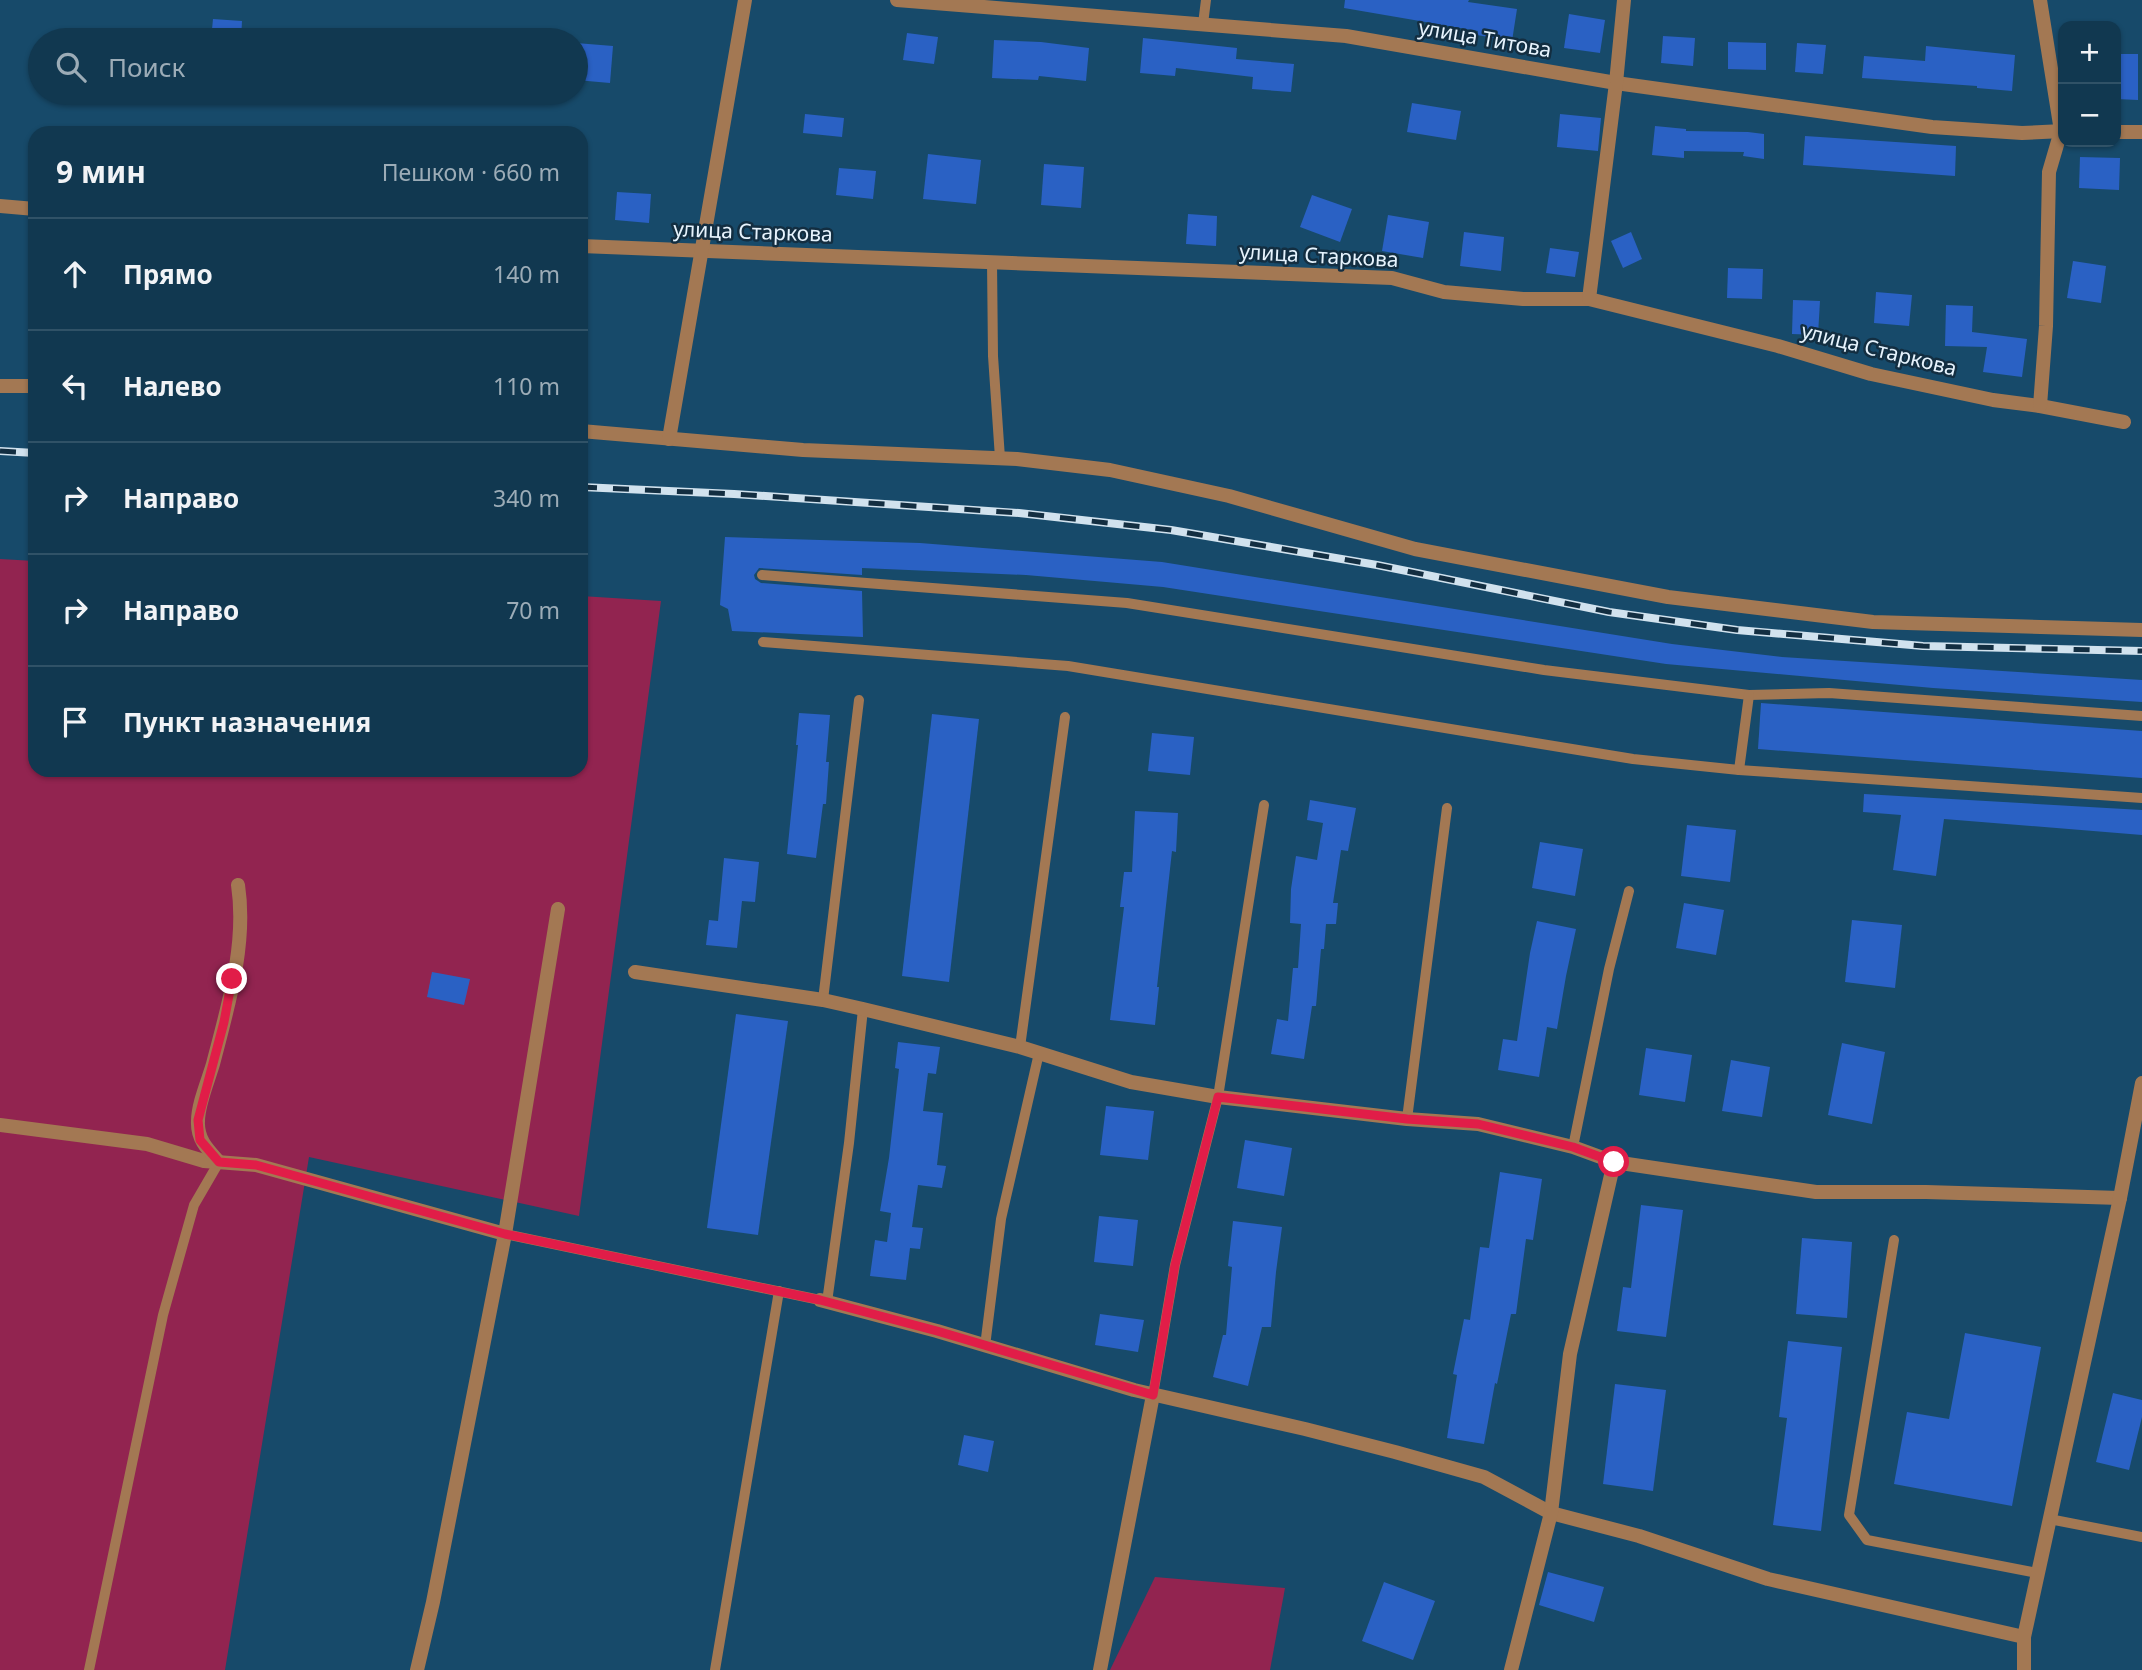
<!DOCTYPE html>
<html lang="ru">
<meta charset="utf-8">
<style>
:root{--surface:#113850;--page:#1e435a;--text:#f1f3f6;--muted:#9cacb7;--line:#305267}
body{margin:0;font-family:"Noto Sans",sans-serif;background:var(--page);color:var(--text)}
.controls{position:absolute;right:21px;top:21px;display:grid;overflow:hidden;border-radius:14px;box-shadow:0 2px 5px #0004}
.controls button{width:63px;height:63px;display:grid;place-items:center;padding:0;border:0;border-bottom:2px solid var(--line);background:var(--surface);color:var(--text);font:35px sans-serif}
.stop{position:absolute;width:21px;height:21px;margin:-16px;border:5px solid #e11d48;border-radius:50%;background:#fff}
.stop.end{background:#e11d48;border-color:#fff;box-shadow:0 2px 7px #0008}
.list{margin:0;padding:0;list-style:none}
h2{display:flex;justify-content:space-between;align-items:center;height:91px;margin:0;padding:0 28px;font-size:30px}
h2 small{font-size:23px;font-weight:400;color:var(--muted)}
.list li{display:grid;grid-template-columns:46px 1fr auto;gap:21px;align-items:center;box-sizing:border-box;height:112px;padding:0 28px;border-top:2px solid var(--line)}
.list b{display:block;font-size:26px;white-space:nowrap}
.list em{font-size:23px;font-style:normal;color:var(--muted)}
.icon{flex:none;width:38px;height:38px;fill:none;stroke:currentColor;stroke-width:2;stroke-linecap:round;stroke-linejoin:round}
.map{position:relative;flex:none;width:2142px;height:1670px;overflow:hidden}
.search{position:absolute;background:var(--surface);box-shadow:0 2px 5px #0004;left:28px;top:28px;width:560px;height:77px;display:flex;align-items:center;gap:18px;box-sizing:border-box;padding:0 24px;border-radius:38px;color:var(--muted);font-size:26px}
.panel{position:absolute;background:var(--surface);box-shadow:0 2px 5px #0004;left:28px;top:126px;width:560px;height:651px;border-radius:21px}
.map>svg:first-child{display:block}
.green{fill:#922450}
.building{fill:#2a61c4}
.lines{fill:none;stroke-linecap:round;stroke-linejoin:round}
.service{stroke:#a37853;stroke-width:10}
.minor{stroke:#a37853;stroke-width:14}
.rail-casing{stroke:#d1e2ee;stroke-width:8}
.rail{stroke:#132e41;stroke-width:5;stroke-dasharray:16;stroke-linecap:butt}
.route{stroke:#e11d48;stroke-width:9}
.labels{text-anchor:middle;stroke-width:5;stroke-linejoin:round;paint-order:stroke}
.street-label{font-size:21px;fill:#e6f3fd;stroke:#132e41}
</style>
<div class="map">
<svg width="2142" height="1670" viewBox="0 0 2142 1670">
<rect width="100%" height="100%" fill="#174a6a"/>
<!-- green -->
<g class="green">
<path d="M0,559L35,561V770H581V596L661,601L579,1216L309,1157L225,1670H0Z"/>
<path d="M1155,1577L1285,1588L1270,1670H1110Z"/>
</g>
<!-- building -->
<g class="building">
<path d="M1345,0H1469L1468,2L1517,9L1512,41L1477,35L1478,31L1344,8Z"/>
<path d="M1569,14L1605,20L1600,53L1564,48Z"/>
<path d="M213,19L242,21L241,40H211Z"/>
<path d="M907,33L938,37L934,64L903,60Z"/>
<path d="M1663,36L1695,38L1693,66L1661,63Z"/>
<path d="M1143,38L1237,48L1236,59L1294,64L1291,92L1252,89L1253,77L1176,68L1175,76L1140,73Z"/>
<path d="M994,40L1041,42L1089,48L1086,81L1039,76L1038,80L992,78Z"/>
<path d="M1728,42L1766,43V70L1728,69Z"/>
<path d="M576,43L613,46L610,83L576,80Z"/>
<path d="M1797,43L1826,45L1823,74L1795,72Z"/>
<path d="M1926,46L2015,55L2012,91L1977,88V86L1862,78L1864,56L1925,61Z"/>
<path d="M2116,54H2138V100L2116,99Z"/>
<path d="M1412,103L1461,111L1456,140L1407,132Z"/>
<path d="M805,114L844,118L842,137L803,133Z"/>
<path d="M1560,114L1601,118L1598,151L1557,147Z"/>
<path d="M1655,126L1686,129V131L1748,132L1764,134V159L1743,156L1744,152L1684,151V158L1652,155Z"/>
<path d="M1805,136L1956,146L1955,176L1803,165Z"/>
<path d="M928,154L981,160L976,204L923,199Z"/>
<path d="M2080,157L2120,158L2119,190L2079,188Z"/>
<path d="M1044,164L1084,167L1081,208L1041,205Z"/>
<path d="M839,168L876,171L873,199L836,195Z"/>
<path d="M617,192L651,194L649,223L615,220Z"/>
<path d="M1312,195L1352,209L1340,242L1300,227Z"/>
<path d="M1188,214L1217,216L1216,246L1186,244Z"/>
<path d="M1388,215L1429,222L1423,258L1382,251Z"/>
<path d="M1464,232L1504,237L1501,271L1460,266Z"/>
<path d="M1631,232L1642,259L1623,268L1611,241Z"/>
<path d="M1550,248L1579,252L1575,277L1546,273Z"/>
<path d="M2073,261L2106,266L2101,303L2067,298Z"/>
<path d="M1728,268L1763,269L1762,299L1727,298Z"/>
<path d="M1876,292L1912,295L1909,326L1874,323Z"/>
<path d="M1793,300L1820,301L1818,335L1792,334Z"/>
<path d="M1946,305L1973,306L1972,332L2027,339L2022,377L1983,372L1987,347L1945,346Z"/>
<path d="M725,537L920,543L1162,562L1672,644L1782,657L2142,680V702L1933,688L1666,664L1163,587L1026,575L862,568V575L759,568L754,575L755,579L761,583L862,591L863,637L732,631L728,609L720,605Z"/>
<path d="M1761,703L2142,731V778L1758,749Z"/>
<path d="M799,713L830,715L826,762H829L826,804H823L816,858L787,854L798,745H796Z"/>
<path d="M932,714L979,719L949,982L902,976Z"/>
<path d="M1152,733L1194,737L1190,775L1148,771Z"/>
<path d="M1864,794L2142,810V835L1944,819L1936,876L1893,870L1901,815L1863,812Z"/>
<path d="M1310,800L1356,808L1348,851L1341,850L1333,903H1338L1336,924H1326L1324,949H1321L1316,1006H1312L1304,1059L1271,1054L1277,1019L1288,1021L1293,968H1298L1301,924L1290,923L1291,889L1296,856L1317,860L1323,823L1307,820Z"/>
<path d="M1135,811L1178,813L1176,852L1172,851L1157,987H1159L1155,1025L1110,1020L1124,907H1120L1124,872H1132Z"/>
<path d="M1687,825L1736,830L1730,882L1681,876Z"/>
<path d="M1540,842L1583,849L1575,896L1532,888Z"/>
<path d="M724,858L759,862L755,902L742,901L737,948L706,945L709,920L718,921Z"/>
<path d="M1684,903L1724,910L1716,955L1676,948Z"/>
<path d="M1852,920L1902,925L1895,988L1845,982Z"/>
<path d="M1537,921L1576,929L1566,976L1557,1029L1547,1027L1539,1077L1498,1070L1503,1039L1517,1041L1530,953Z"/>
<path d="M432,972L470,979L464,1005L427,997Z"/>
<path d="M736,1014L788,1021L758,1235L707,1228Z"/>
<path d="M898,1042L940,1047L936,1074L928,1073L923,1111L943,1113L937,1165L946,1166L942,1188L918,1185L912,1227L923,1228L920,1249L910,1248L906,1280L870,1276L875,1240L887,1242L891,1213L880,1211L889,1158L899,1069L895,1068Z"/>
<path d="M1842,1043L1885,1052L1872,1124L1828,1115Z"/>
<path d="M1646,1048L1692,1055L1685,1102L1639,1095Z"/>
<path d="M1731,1060L1770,1067L1762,1117L1722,1111Z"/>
<path d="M1106,1106L1154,1111L1148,1160L1100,1155Z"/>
<path d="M1245,1140L1292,1148L1284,1196L1237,1188Z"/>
<path d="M1500,1172L1542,1179L1533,1240L1526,1239L1516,1314H1511L1497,1384L1495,1383L1484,1444L1447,1438L1457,1375L1453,1374L1464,1319L1470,1320L1480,1247L1489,1248Z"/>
<path d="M1641,1205L1683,1210L1666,1337L1617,1331L1623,1287L1631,1288Z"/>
<path d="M1099,1216L1138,1220L1133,1266L1094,1262Z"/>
<path d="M1233,1221L1282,1227L1276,1272L1271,1327H1262L1248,1386L1213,1377L1223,1335H1226L1232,1267L1228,1266Z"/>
<path d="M1802,1238L1852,1242L1847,1318L1796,1314Z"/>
<path d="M1100,1314L1144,1320L1138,1352L1095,1345Z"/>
<path d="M1965,1333L2041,1347L2012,1506L1894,1484L1907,1412L1949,1419Z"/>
<path d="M1788,1341L1842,1347L1821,1531L1773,1525L1787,1418L1779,1417Z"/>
<path d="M1615,1384L1666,1390L1653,1491L1603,1484Z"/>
<path d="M2113,1393L2142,1400V1417L2129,1470L2096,1462Z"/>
<path d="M964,1435L994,1441L988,1472L958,1465Z"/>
<path d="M1548,1572L1604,1587L1594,1622L1539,1605Z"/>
<path d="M1384,1582L1435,1601L1413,1660L1362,1641Z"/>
</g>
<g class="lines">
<!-- service -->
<g class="service">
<path d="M1203,24L1206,0"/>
<path d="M992,262L993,356L1000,458"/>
<path d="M762,575L1127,603L1544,670L1749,695L1829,693L2142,716"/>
<path d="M763,642L1068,666L1633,759L1739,770L2142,798"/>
<path d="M1739,770L1749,695"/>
<path d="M823,1000L859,700"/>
<path d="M1020,1047L1065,717"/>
<path d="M1407,1119L1447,808"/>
<path d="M1573,1147L1609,969L1629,891"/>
<path d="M505,1234L820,1300"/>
<path d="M1894,1240L1849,1515L1867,1540L2037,1573"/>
<path d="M827,1302L849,1143L863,1009"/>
<path d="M985,1346L1001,1219L1039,1053"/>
<path d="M1153,1395L1175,1265L1218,1097L1264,805"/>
<path d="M2049,1519L2142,1537"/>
<path d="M89,1670L163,1315L194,1205L219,1162"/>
<path d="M715,1670L779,1291"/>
</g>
<!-- minor -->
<g class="minor">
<path d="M897,0L1346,36L1616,83L1932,127L2022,133L2063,131"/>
<path d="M2116,132H2142"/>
<path d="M0,206L35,209"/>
<path d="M581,246L1392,278L1444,292L1523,299H1589L1778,346L1871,374L1993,400L2040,406L2124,422"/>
<path d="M1589,299L1616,83L1624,0"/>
<path d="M0,386H35"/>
<path d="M2040,406L2046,326L2049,172L2061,131L2040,0"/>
<path d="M581,431L803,450L1017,459L1110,470L1229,496L1415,549L1668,597L1873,622L2142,630"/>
<path d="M669,439L745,0"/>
<path d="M635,972L823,1000L863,1009L1020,1047L1131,1082L1218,1097L1407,1119L1478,1124L1573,1147L1614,1162L1708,1176L1816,1192H1926L2120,1198"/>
<path d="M0,1125L147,1144L204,1161L256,1165L505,1234"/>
<path d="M219,1162C207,1149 197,1139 198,1121C198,1104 208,1081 213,1064C228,1006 247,944 238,885"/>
<path d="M820,1300L937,1331L1134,1390L1305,1429L1395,1452L1484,1477L1551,1513L1639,1536L1768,1579L2024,1637"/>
<path d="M417,1670L433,1602L505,1234L558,909"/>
<path d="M1100,1670L1153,1395"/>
<path d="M1511,1670L1551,1513L1570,1354L1614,1162"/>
<path d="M2024,1670V1637L2120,1198L2142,1083"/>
</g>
<!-- rail casing -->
<g class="rail-casing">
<g id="rail">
<path d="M0,451L35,453"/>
<path d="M581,487L734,494L1019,513L1171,530L1377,565L1609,612L1737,630L1923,646L2142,651"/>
</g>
</g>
<!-- rail -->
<use href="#rail" class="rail"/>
</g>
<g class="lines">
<!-- route -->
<path class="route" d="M232,979L224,1022L198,1120L200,1140L219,1162L256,1165L505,1234L820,1300L937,1331L1153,1395L1175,1265L1218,1097L1407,1119L1478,1124L1573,1147L1614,1162"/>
</g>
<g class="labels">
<!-- street labels -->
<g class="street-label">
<text transform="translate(1485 39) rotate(10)" y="7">улица Титова</text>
<text transform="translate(753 232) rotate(2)" y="7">улица Старкова</text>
<text transform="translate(1319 256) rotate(3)" y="7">улица Старкова</text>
<text transform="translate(1879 350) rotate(14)" y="7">улица Старкова</text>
</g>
</g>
</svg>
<div class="controls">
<button>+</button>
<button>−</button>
</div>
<div class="stop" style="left:1614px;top:1162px"></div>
<div class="stop end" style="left:232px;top:979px"></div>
<div class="search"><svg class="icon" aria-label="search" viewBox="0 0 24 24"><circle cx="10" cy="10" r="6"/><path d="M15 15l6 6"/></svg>Поиск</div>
<section class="panel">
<h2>9 мин<small>Пешком · 660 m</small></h2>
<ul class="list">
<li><svg class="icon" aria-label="ahead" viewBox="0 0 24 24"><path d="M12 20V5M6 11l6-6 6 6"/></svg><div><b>Прямо</b></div><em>140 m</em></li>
<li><svg class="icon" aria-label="left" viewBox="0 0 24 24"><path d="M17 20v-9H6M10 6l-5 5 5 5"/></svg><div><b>Налево</b></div><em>110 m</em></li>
<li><svg class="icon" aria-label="right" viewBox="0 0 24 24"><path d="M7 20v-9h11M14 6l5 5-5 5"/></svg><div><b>Направо</b></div><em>340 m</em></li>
<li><svg class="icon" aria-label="right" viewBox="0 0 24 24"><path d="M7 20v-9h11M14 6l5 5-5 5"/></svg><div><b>Направо</b></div><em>70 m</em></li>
<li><svg class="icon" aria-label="arrive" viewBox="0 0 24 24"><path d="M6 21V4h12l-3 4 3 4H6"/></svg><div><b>Пункт назначения</b></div></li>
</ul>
</section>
</div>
